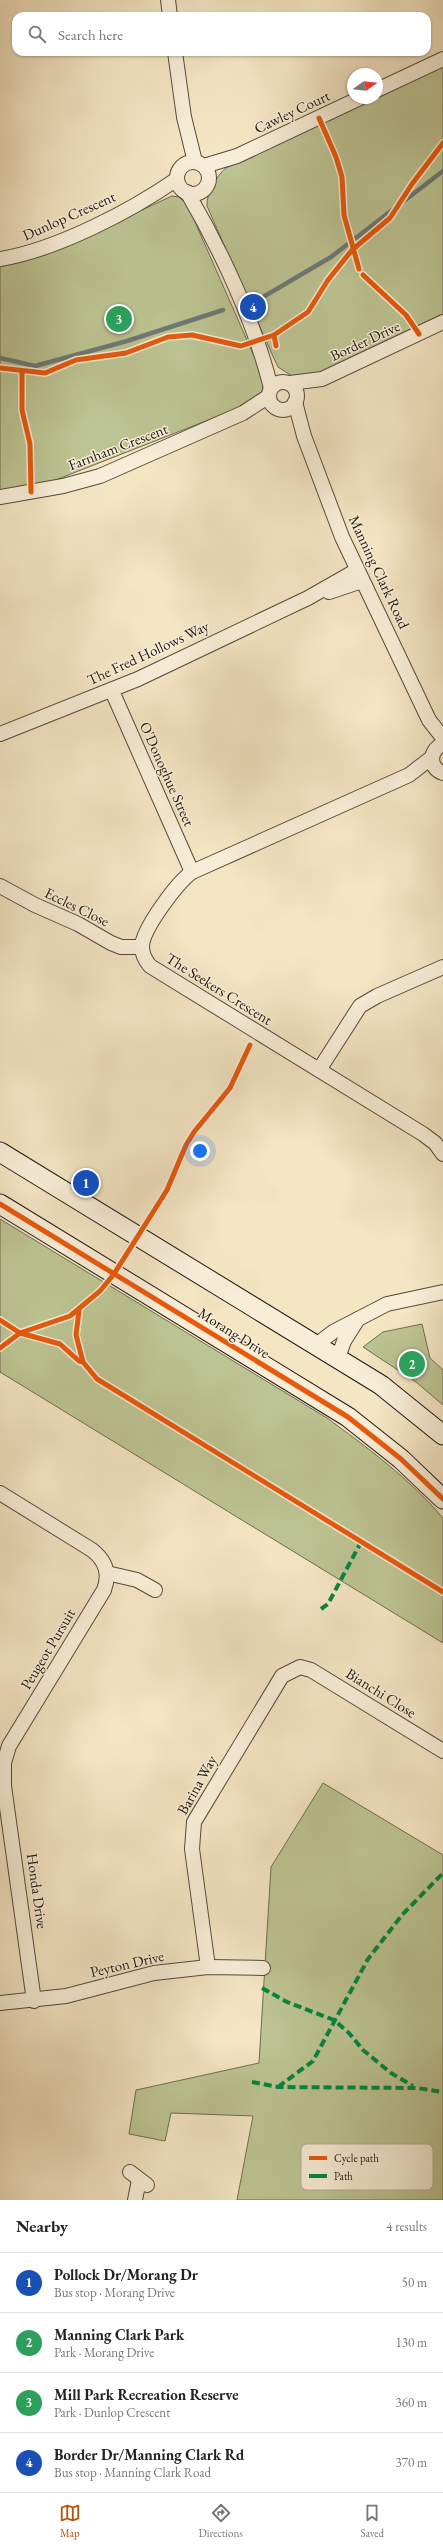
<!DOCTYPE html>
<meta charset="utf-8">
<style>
:root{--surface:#fff;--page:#f6f6f6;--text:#222;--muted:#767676;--line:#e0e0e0;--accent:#b45309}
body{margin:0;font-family:"EB Garamond",serif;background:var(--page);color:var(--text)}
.compass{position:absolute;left:347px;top:68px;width:36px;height:36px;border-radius:50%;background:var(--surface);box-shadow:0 1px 3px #0004;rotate:75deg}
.you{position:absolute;left:200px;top:1151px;width:14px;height:14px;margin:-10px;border:3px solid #fff;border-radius:50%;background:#1a73e8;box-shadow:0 0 0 6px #1a73e833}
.badge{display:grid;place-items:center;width:26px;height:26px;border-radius:50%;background:var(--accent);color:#fff;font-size:13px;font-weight:700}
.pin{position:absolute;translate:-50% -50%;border:2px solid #fff;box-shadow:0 1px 4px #0006}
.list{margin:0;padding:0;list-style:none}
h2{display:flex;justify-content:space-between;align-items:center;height:52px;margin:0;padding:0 16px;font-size:17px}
h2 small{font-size:13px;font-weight:400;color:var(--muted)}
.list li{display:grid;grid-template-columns:26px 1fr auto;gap:12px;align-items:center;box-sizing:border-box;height:60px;padding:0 16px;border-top:1px solid var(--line)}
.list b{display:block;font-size:15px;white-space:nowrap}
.list p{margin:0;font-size:13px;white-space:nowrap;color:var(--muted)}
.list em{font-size:13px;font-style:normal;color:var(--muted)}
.icon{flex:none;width:22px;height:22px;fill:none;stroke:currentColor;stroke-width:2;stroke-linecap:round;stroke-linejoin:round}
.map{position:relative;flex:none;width:443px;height:2200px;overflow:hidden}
.search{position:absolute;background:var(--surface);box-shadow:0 1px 3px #0004;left:12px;right:12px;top:12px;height:44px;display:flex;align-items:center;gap:10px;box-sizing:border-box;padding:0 14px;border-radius:12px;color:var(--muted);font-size:15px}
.sheet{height:292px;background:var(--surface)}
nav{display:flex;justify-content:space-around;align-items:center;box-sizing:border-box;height:56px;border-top:1px solid var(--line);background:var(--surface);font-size:11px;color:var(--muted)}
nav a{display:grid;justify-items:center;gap:2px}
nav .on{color:var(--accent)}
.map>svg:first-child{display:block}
.green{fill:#bdc493;stroke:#6e6d50}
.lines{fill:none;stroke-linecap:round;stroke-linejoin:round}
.stream{stroke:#6c7a77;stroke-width:4.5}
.minor-casing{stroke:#544a3b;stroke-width:16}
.secondary-casing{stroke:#1f160e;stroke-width:21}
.minor{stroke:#f8eed8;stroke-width:14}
.secondary{stroke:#f8eed8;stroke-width:19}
.quiet{stroke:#00873e;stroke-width:4;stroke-dasharray:8 4;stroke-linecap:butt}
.cycleway-casing{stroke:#f8eed8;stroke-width:8}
.cycleway{stroke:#e8590c;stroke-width:5}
.labels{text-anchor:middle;stroke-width:3;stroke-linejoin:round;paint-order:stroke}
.street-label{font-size:15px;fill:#1f160e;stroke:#f8eed8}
.key{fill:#f8eed8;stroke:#b7ad9b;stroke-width:1}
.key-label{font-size:11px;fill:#1f160e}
</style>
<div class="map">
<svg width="443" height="2200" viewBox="0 0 443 2200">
<rect width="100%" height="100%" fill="#f4e5c3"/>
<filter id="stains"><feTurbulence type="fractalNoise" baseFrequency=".005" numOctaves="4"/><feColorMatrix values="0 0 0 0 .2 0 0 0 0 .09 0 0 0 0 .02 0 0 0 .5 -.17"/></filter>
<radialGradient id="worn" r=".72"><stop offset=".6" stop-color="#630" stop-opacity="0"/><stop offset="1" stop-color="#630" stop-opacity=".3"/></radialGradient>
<!-- green -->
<g class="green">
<path d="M443,65V315L319,374L292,376L278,367L271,352L207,206C206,194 217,175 226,168Z"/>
<path d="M172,196L179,197L188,206L261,372C266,392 264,392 249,404L48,483L0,490V265L45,255Z"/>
<path d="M0,1219L327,1418C368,1448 410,1479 443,1518V1643L0,1372Z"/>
<path d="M422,1324L430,1358L443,1370V1405L416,1382L363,1347L383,1332Z"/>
<path d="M323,1783L443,1855V2200H237L253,2116L171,2113L165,2141L129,2134L136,2090L259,2063L271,1867Z"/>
</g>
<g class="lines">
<!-- stream -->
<g class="stream">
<path d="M263,297L331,257L443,171"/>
<path d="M0,358L35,366L127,341L223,310"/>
</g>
<!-- minor casing -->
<g class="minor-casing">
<g id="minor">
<path d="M168,0L170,16"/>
<path d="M175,52L184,117L195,162"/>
<path d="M377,90L443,59"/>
<circle cx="193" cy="178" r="16"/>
<path d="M204,166L237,156L360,98"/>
<path d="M187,192C221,250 255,323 271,388"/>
<path d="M0,259C56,250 131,211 177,179"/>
<circle cx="283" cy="396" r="14"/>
<path d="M290,383L322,379L443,322"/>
<path d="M295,402L304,436L342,537L429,720L443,738"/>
<path d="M0,497L63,486L100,476L243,413L269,396"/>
<path d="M329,592L362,581"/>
<path d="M112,691L192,872"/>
<path d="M0,734L138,679L308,598L357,570"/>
<path d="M443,744C429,750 428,768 443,773"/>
<path d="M431,758L409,775L192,872C178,882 142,929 142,947C142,955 145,960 150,966L423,1134L435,1143L443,1154"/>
<path d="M0,886L35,905L78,924L111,943L121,947H142"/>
<path d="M319,1070L360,1006L377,996L443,967"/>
<path d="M316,1345L333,1332L387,1304L443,1292"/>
<path d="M338,1358L344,1341L358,1319"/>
<path d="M0,1493L92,1550C106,1561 110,1574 104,1590L9,1746L4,1763V1786L34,2001"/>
<path d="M107,1573L137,1580L155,1590"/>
<path d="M208,1967L192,1849L194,1822L282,1676L300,1667L311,1670L443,1751"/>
<path d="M0,2003L66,1996L154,1973L208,1967L263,1968"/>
<path d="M130,2172L147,2185"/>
<path d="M135,2200L139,2180"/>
</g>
</g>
<!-- secondary casing -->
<g class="secondary-casing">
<g id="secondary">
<path d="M0,1152L381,1385L443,1435"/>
<path d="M0,1204L348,1417L401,1459L443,1499"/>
</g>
</g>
<!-- minor -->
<use href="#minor" class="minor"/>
<!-- secondary -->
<use href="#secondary" class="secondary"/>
<!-- quiet -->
<g class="quiet">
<path d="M321,1609L328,1604L361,1542"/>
<path d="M262,1988L287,2002L334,2020L349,2033L363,2050L391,2073L413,2086"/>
<path d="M252,2082L278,2087L417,2088L443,2092"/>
<path d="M278,2087L313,2061L368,1959L402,1915L443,1873"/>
</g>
<!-- cycleway casing -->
<g class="cycleway-casing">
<g id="cycleway">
<path d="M319,118L336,157L342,177L344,215L359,269"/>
<path d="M363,275L406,315L419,334"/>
<path d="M276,346L274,335L308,312L328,280L352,250L390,218L412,184L443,143"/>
<path d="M0,368L45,373L76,360L126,353L168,337L192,335L241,346L274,335"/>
<path d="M22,371V410L30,444L31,492"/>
<path d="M0,1204L348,1417L401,1459L443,1499"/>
<path d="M79,1311L76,1335L83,1362"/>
<path d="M0,1320L20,1333L60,1344L79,1361L83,1362L97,1379L443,1592"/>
<path d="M0,1348L20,1333L70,1316L100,1291L114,1274L167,1190L186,1145L194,1132L230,1088L250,1045"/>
</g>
</g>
<!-- cycleway -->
<use href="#cycleway" class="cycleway"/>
</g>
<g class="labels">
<!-- street labels -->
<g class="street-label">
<text transform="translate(292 112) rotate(-25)" y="5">Cawley Court</text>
<text transform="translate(69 216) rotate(-24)" y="5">Dunlop Crescent</text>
<text transform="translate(365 341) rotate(-25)" y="5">Border Drive</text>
<text transform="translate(118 447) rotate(-21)" y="5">Farnham Crescent</text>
<text transform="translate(379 572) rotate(65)" y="5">Manning Clark Road</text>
<text transform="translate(148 653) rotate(-25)" y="5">The Fred Hollows Way</text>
<text transform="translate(167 774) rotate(66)" y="5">O'Donoghue Street</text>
<text transform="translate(77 907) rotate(26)" y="5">Eccles Close</text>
<text transform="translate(219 989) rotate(32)" y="5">The Seekers Crescent</text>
<text transform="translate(234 1333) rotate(32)" y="5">Morang Drive</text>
<text transform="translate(48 1649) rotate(-59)" y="5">Peugeot Pursuit</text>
<text transform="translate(381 1693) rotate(32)" y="5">Bianchi Close</text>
<text transform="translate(197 1785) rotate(-61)" y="5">Barina Way</text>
<text transform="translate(37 1891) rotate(82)" y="5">Honda Drive</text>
<text transform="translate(127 1964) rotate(-13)" y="5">Peyton Drive</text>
</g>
</g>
<!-- legend -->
<rect x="301" y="2144" width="132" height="46" rx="6" class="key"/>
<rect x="309" y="2156" width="18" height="4" fill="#e8590c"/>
<rect x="309" y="2174" width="18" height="4" fill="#00873e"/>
<g class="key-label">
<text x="334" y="2162">Cycle path</text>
<text x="334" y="2180">Path</text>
</g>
<rect width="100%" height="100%" filter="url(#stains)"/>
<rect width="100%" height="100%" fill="url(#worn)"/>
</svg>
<svg class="compass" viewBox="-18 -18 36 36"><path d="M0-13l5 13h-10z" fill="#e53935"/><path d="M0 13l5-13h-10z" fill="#767676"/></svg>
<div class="you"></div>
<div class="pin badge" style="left:86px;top:1183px;background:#1a4fb4">1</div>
<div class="pin badge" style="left:412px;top:1364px;background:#2e9e5b">2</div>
<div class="pin badge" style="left:119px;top:319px;background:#2e9e5b">3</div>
<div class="pin badge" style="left:253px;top:307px;background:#1a4fb4">4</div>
<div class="search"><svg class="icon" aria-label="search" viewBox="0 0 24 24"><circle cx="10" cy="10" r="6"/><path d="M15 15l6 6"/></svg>Search here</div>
</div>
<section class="sheet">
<h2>Nearby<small>4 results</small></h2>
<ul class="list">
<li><span class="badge" style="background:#1a4fb4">1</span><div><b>Pollock Dr/Morang Dr</b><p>Bus stop · Morang Drive</p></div><em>50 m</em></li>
<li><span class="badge" style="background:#2e9e5b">2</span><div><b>Manning Clark Park</b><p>Park · Morang Drive</p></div><em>130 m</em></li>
<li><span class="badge" style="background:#2e9e5b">3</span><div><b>Mill Park Recreation Reserve</b><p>Park · Dunlop Crescent</p></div><em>360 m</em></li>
<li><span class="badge" style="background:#1a4fb4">4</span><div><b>Border Dr/Manning Clark Rd</b><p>Bus stop · Manning Clark Road</p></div><em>370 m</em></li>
</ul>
</section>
<nav>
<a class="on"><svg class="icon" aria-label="map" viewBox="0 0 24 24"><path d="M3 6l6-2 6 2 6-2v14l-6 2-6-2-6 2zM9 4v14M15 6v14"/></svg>Map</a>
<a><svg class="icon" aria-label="directions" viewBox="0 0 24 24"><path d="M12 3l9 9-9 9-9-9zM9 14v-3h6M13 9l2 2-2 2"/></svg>Directions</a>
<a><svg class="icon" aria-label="saved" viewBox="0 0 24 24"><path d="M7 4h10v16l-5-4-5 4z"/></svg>Saved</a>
</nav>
